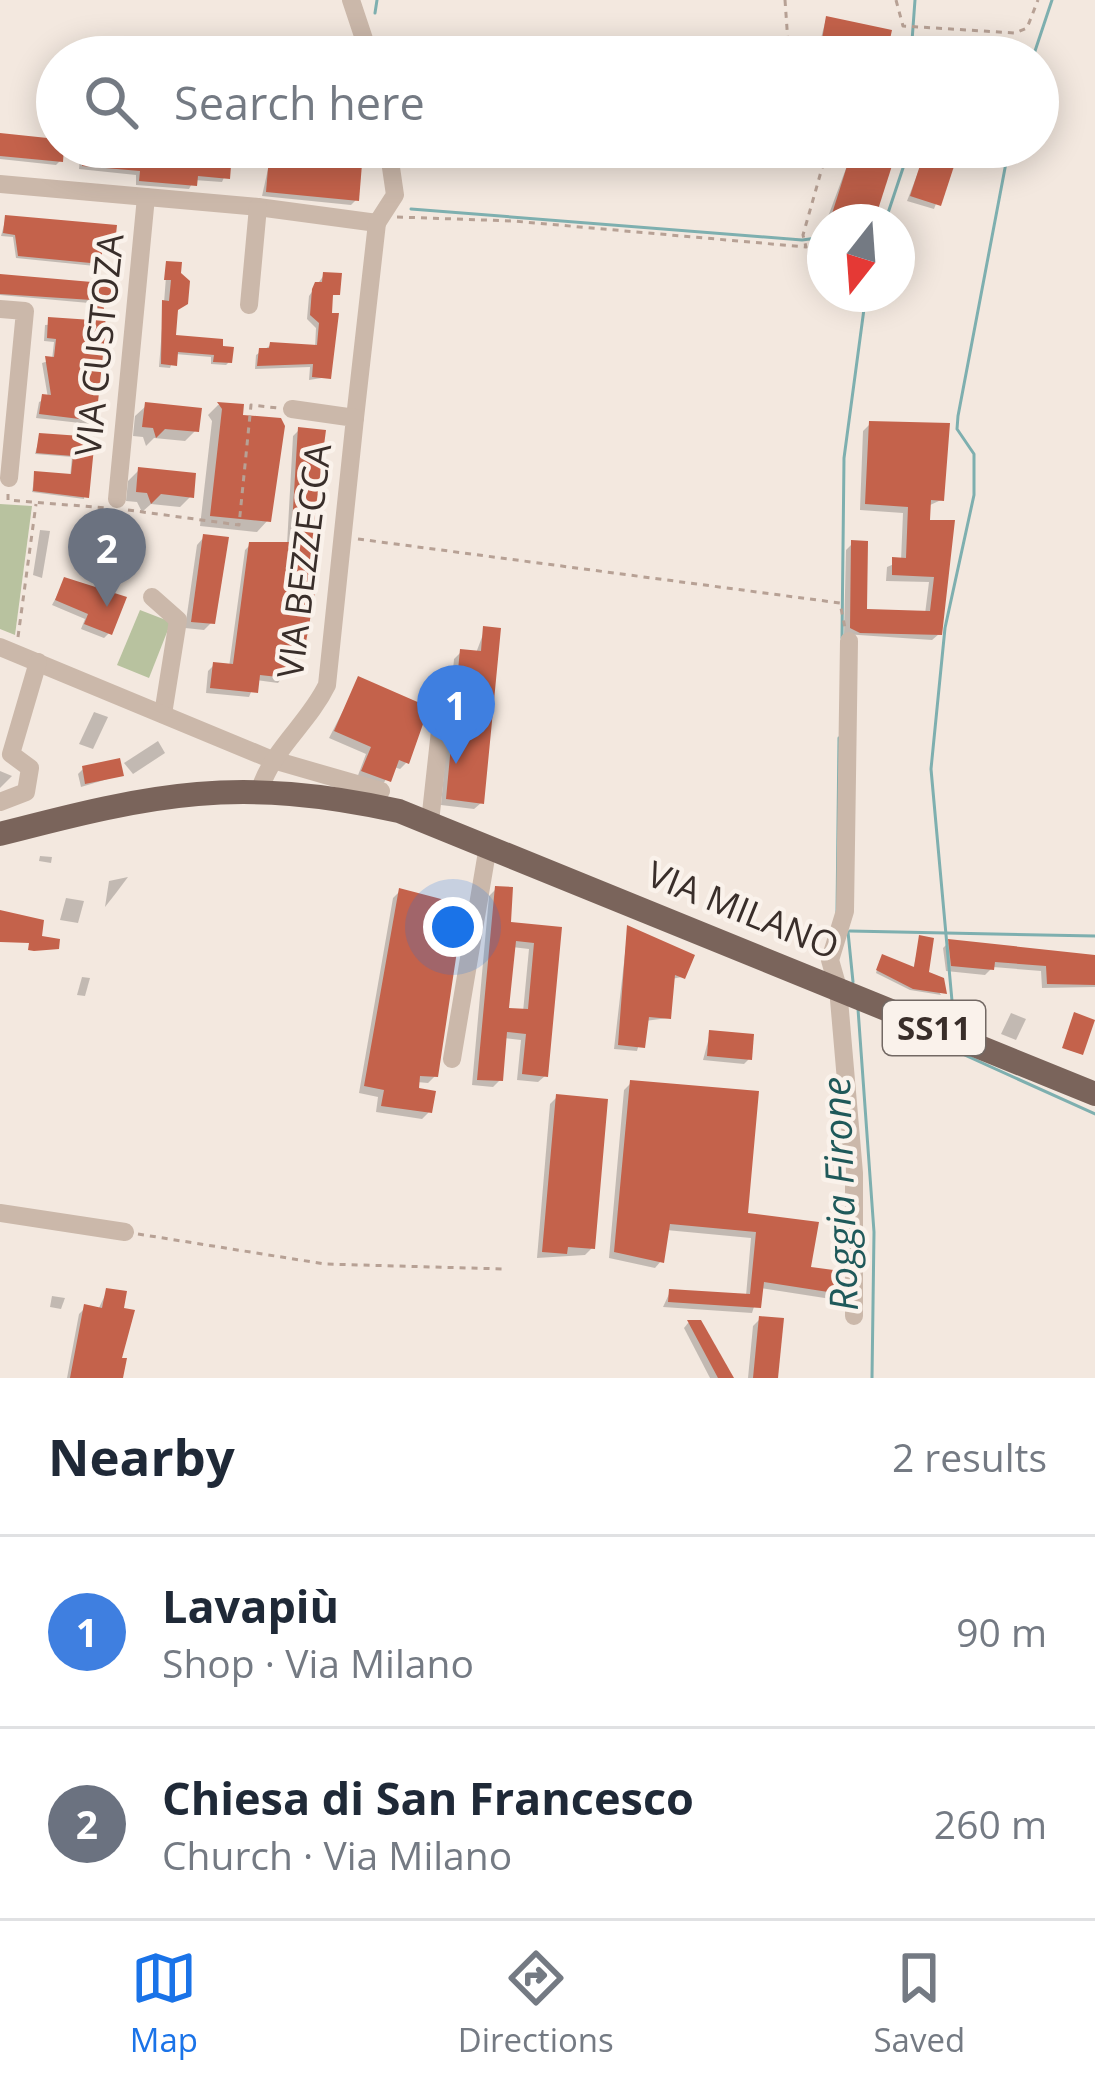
<!DOCTYPE html>
<meta charset="utf-8">
<style>
:root{--surface:#fff;--page:#f2f2f3;--text:#1f2937;--muted:#747a83;--line:#e0e1e3;--accent:#1a73e8}
body{margin:0;font-family:"Open Sans",sans-serif;background:var(--page);color:var(--text)}
.compass{position:absolute;left:807px;top:204px;width:108px;height:108px;border-radius:50%;background:var(--surface);box-shadow:0 6px 30px #0003;rotate:197deg}
.you{position:absolute;left:453px;top:927px;width:42px;height:42px;margin:-30px;border:9px solid #fff;border-radius:50%;background:#1a73e8;box-shadow:0 0 0 18px #1a73e833}
.badge{display:grid;place-items:center;width:78px;height:78px;border-radius:50%;background:var(--accent);color:#fff;font-size:39px;font-weight:700}
.pin{position:absolute;translate:-50% -99px;filter:drop-shadow(0 3px 6px #0008)}
.pin::after{content:'';position:absolute;top:63px;width:42px;height:36px;background:inherit;clip-path:polygon(0 0,100% 0,50% 100%)}
.list{margin:0;padding:0;list-style:none}
h2{display:flex;justify-content:space-between;align-items:center;height:156px;margin:0;padding:0 48px;font-size:51px}
h2 small{font-size:39px;font-weight:400;color:var(--muted)}
.list li{display:grid;grid-template-columns:78px 1fr auto;gap:36px;align-items:center;box-sizing:border-box;height:192px;padding:0 48px;border-top:3px solid var(--line)}
.list b{display:block;font-size:45px;white-space:nowrap}
.list p{margin:0;font-size:39px;white-space:nowrap;color:var(--muted)}
.list em{font-size:39px;font-style:normal;color:var(--muted)}
.icon{flex:none;width:66px;height:66px;fill:none;stroke:currentColor;stroke-width:2;stroke-linecap:round;stroke-linejoin:round}
.map{position:relative;flex:none;width:1095px;height:1378px;overflow:hidden}
.search{position:absolute;background:var(--surface);box-shadow:0 6px 30px #0003;left:36px;right:36px;top:36px;height:132px;display:flex;align-items:center;gap:30px;box-sizing:border-box;padding:0 42px;border-radius:66px;color:var(--muted);font-size:45px}
.sheet{height:540px;background:var(--surface)}
nav{display:flex;justify-content:space-around;align-items:center;box-sizing:border-box;height:168px;border-top:3px solid var(--line);background:var(--surface);font-size:33px;color:var(--muted)}
nav a{display:grid;justify-items:center;gap:6px}
nav .on{color:var(--accent)}
.map>svg:first-child{display:block}
.green{fill:#b8c29f}
.shadow{fill:#0003;fill-rule:evenodd}
.lines{fill:none;stroke-linecap:round;stroke-linejoin:round}
.stream{stroke:#7eafaf;stroke-width:3}
.building{fill:#c4624b;fill-rule:evenodd}
.path{stroke:#b7a195;stroke-width:3;stroke-dasharray:6 6;stroke-linecap:butt}
.minor{stroke:#cbb8aa;stroke-width:18}
.major{stroke:#7a645b;stroke-width:24}
.labels{text-anchor:middle;stroke-width:9;stroke-linejoin:round;paint-order:stroke}
.shield{fill:#faf2eb;stroke:#736964;stroke-width:3}
.shield-label{font-size:33px;font-weight:bold;fill:#392e2a}
.street-label{font-size:36px;fill:#392e2a;stroke:#faf2eb}
.water-label{font-size:39px;font-style:italic;fill:#1f595a;stroke:#faf2eb}
</style>
<div class="map">
<svg width="1095" height="1378" viewBox="0 0 1095 1378">
<rect width="100%" height="100%" fill="#f3e8df"/>
<!-- green -->
<g class="green">
<path d="M0,504L32,506L15,635L0,629Z"/>
<path d="M140,610L171,622L149,678L117,665Z"/>
</g>
<!-- shadow -->
<g class="shadow">
<path d="M826,19L910,55V57H816Z"/>
<path d="M0,136L57,142L60,161L56,165L0,159Z"/>
<path d="M81,147H130L233,157L222,182L194,180L189,189L136,185V175L79,169Z"/>
<path d="M854,147L892,157L871,222H826Z"/>
<path d="M928,147L954,156L934,209L907,201Z"/>
<path d="M270,160L356,200L351,205L262,196Z"/>
<path d="M6,218L112,243L99,245L95,266L16,258L13,237L1,236Z"/>
<path d="M167,264L179,265L173,338L220,342L229,362L226,365L211,364V357L175,354L170,368L159,367Z"/>
<path d="M324,275L337,293L330,297L328,377L309,380L310,367L255,369L256,355L271,345L315,348L316,328L307,319L309,296Z"/>
<path d="M0,277L111,300L100,304L89,424L36,418L39,402L48,398L42,363L52,360L54,342L44,341L45,325L88,322L89,303L0,295Z"/>
<path d="M218,405L241,407L268,520L257,532L200,526L212,421L208,415Z"/>
<path d="M146,406L196,430L185,441L154,438L146,446L143,437L133,436L135,416Z"/>
<path d="M870,424L941,500L928,506L927,522L952,523L939,634L932,640L844,634L846,550L853,543L864,612L925,614L929,582L886,581L887,567L901,561L903,513L860,510L863,431Z"/>
<path d="M299,430L310,524L317,525L310,619L301,652L278,683L256,680L249,697L206,693L208,671L214,665L229,667L245,550L251,544L287,545L293,436Z"/>
<path d="M40,436L91,439L84,499L32,492L35,474L70,477L72,457L35,454Z"/>
<path d="M139,470L191,496L180,507L151,504L142,512L137,502L126,501L128,481Z"/>
<path d="M40,530L50,531L42,578L33,575Z"/>
<path d="M204,537L212,622L204,630L185,628L197,545Z"/>
<path d="M65,581L109,633L104,638L81,629L85,619L52,605Z"/>
<path d="M485,629L481,803L474,809L441,805L454,659L461,652L476,653Z"/>
<path d="M359,680L406,763L400,769L394,767L381,787L357,778L366,754L329,738Z"/>
<path d="M94,712L108,717L93,749L79,744Z"/>
<path d="M158,741L165,753L133,774L124,763Z"/>
<path d="M83,769L121,775L81,787L78,774Z"/>
<path d="M0,771L12,776L0,788Z"/>
<path d="M40,856L52,857L51,863L39,861Z"/>
<path d="M128,877L116,893L105,907L109,881Z"/>
<path d="M496,889L508,924L559,929L545,1076L538,1082L517,1080L521,1040L504,1038L500,1080L493,1087L472,1085L489,896ZM512,947L529,949L523,1012L506,1011Z"/>
<path d="M400,891L435,1076L428,1083L417,1082L429,1112L422,1119L376,1112L378,1097L359,1093L393,898Z"/>
<path d="M66,898L84,901L78,923L60,920Z"/>
<path d="M628,928L682,977L671,979L668,1018L645,1021L637,1051L614,1049Z"/>
<path d="M920,939L928,974L941,995L910,990L876,973L880,960L913,970Z"/>
<path d="M949,942L1095,958V987L1042,988L1041,971L993,967L985,975L946,971L943,948Z"/>
<path d="M82,977L90,978L85,996L77,995Z"/>
<path d="M1011,1013L1026,1019L1016,1040L1001,1034Z"/>
<path d="M710,1034L749,1059L744,1064L703,1060Z"/>
<path d="M631,1083L745,1216L838,1292L831,1299L760,1288L752,1313L663,1307L670,1292L746,1296L751,1238L666,1230L661,1261L655,1268L609,1258L624,1090Z"/>
<path d="M557,1097L592,1248L585,1255L537,1258L550,1104Z"/>
<path d="M107,1291L121,1311L120,1378H67L79,1314L85,1308L98,1310Z"/>
<path d="M52,1296L65,1298L61,1309L50,1307Z"/>
<path d="M760,1319L781,1321L775,1378H748L753,1326Z"/>
<path d="M688,1323H699L731,1378H710L684,1328Z"/>
</g>
<g class="lines">
<!-- stream -->
<g class="stream">
<path d="M915,0L912,41L1034,54"/>
<path d="M375,13L377,0"/>
<path d="M1033,57L1052,0"/>
<path d="M347,152L348,147"/>
<path d="M411,209L802,240L825,237"/>
<path d="M885,222L910,147"/>
<path d="M842,638L844,458L866,294"/>
<path d="M837,913L839,738"/>
<path d="M850,931L1095,936"/>
<path d="M848,932L853,982"/>
<path d="M858,1009L874,1232L872,1378"/>
<path d="M954,1023L931,769L945,628L974,495V454L957,429L958,416L1009,147"/>
<path d="M958,1052L1095,1114"/>
</g>
</g>
<!-- building -->
<g class="building">
<path d="M826,16L892,30L889,44L913,57H819Z"/>
<path d="M0,133L57,139V147H64L63,162L0,156Z"/>
<path d="M84,147L200,149L237,154L236,166H231L230,179L198,176L197,186L139,181L140,171L82,166Z"/>
<path d="M853,147H898L874,222L831,217Z"/>
<path d="M926,147L958,154L941,206L910,196Z"/>
<path d="M269,157L362,164L359,201L266,192Z"/>
<path d="M5,215L117,225L115,244L103,243L101,264L18,256L15,235L3,233Z"/>
<path d="M166,261L182,262L181,273L190,281L188,304L178,310L176,335L223,339V346L234,347L232,363L213,362L214,355L178,352L177,366L161,364L162,300L169,301L171,280H164Z"/>
<path d="M323,272L342,273L340,295H333L332,313H339L331,379L312,377L313,364L257,366L259,348H269L270,342L317,345L319,323L310,315L312,289L315,282H322Z"/>
<path d="M0,274L115,284L114,302L103,301L106,326L96,421L39,414L42,394L51,395L45,356L54,357L56,339L47,338L48,317L92,320V300L0,294Z"/>
<path d="M145,402L202,408L199,432L165,429L156,438L153,428L142,427Z"/>
<path d="M217,402L244,404L243,415L281,418L285,426L271,522L210,516L222,409Z"/>
<path d="M869,421L950,423L944,501L931,500L930,520H955L942,635L860,633L850,628L851,540L868,541L867,609L930,611L934,577L892,575V557L906,558L908,507L865,504Z"/>
<path d="M298,427L326,430L314,522H321L317,581L304,653L299,652L287,678L260,675L258,693L210,688L213,662L233,664L249,542H291Z"/>
<path d="M39,433L95,437L89,498L33,491L34,471L71,474L73,456L36,453Z"/>
<path d="M138,467L196,473L194,498L161,494L151,504L147,493L136,492Z"/>
<path d="M203,534L229,537L215,624L191,622Z"/>
<path d="M64,577L127,597L112,635L84,624L88,614L55,600Z"/>
<path d="M483,626L501,628L484,804L446,799L460,649L481,651Z"/>
<path d="M358,676L429,707L409,764L399,760L391,782L361,771L371,747L334,731Z"/>
<path d="M120,758L124,776L85,784L82,766Z"/>
<path d="M495,886L513,887L511,922L562,927L548,1077L522,1074L526,1034L507,1032L503,1081L477,1080ZM516,941L534,943L528,1009L509,1008Z"/>
<path d="M399,888L464,905L438,1077L420,1076L419,1088L436,1091L432,1113L381,1106L384,1090L364,1086Z"/>
<path d="M0,910L44,920L42,936L60,939L59,949L34,951L28,950L29,943L0,942Z"/>
<path d="M627,925L695,955L685,979L675,975L671,1019L649,1017L645,1048L618,1045Z"/>
<path d="M919,935L934,938L929,972L944,978L947,994L913,989L876,970L882,954L914,967Z"/>
<path d="M948,939L1095,955V985L1047,984L1046,966L995,962L994,970L951,966Z"/>
<path d="M1074,1012L1095,1020L1083,1055L1062,1048Z"/>
<path d="M709,1030L754,1034L752,1060L707,1056Z"/>
<path d="M630,1080L759,1091L748,1213L819,1222L811,1267L841,1271V1294L764,1282L761,1308L668,1302L669,1289L750,1294L756,1232L670,1224L664,1263L614,1252Z"/>
<path d="M556,1094L608,1099L595,1249L568,1247L567,1254L542,1252Z"/>
<path d="M106,1288L127,1291L124,1308L135,1310L122,1358H127L123,1378H70L84,1304L102,1308Z"/>
<path d="M759,1316L784,1318L778,1378H753Z"/>
<path d="M687,1320H701L734,1378H718Z"/>
</g>
<g class="lines">
<!-- path -->
<g class="path">
<path d="M785,0L789,57"/>
<path d="M896,0L903,26L1015,33L1027,28L1038,0"/>
<path d="M397,217L513,221L806,247L803,235L828,147"/>
<path d="M8,494V500L106,508"/>
<path d="M128,510L239,525L251,405L278,408"/>
<path d="M358,539L840,603L845,628"/>
<path d="M18,637L36,504"/>
<path d="M138,1234L325,1264L506,1269"/>
</g>
<!-- minor -->
<g class="minor">
<path d="M351,0L370,57"/>
<path d="M0,184L258,207L377,223L395,195L388,147"/>
<path d="M249,305L258,207"/>
<path d="M0,309L25,311L9,478"/>
<path d="M355,418L377,223"/>
<path d="M117,499L146,197"/>
<path d="M152,597L178,620L163,714"/>
<path d="M849,641L845,911L830,960L838,988L854,1173V1316"/>
<path d="M0,647L270,759L381,791"/>
<path d="M260,789C274,747 308,724 327,685L355,418L292,409"/>
<path d="M0,802L26,792L30,768L11,754L38,662"/>
<path d="M430,822L445,685"/>
<path d="M452,1059L488,846"/>
<path d="M0,1213L125,1232"/>
</g>
<!-- major -->
<path class="major" d="M0,834C157,793 237,776 399,811L1095,1094"/>
</g>
<g class="labels">
<!-- shield labels -->
<rect class="shield" x="883" y="1001" width="102" height="54" rx="9"/>
<g class="shield-label">
<text x="934" y="1040">SS11</text>
</g>
<!-- street labels -->
<g class="street-label">
<text transform="translate(99 345) rotate(-84)" y="13">VIA CUSTOZA</text>
<text transform="translate(304 561) rotate(-83)" y="13">VIA BEZZECCA</text>
<text transform="translate(743 910) rotate(22)" y="13">VIA MILANO</text>
</g>
<!-- water labels -->
<g class="water-label">
<text transform="translate(840 1194) rotate(-92)" y="14">Roggia Firone</text>
</g>
</g>
</svg>
<svg class="compass" viewBox="-18 -18 36 36"><path d="M0-13l5 13h-10z" fill="#e53935"/><path d="M0 13l5-13h-10z" fill="#747a83"/></svg>
<div class="you"></div>
<div class="pin badge" style="left:456px;top:764px;background:#3f7fe0">1</div>
<div class="pin badge" style="left:107px;top:607px;background:#6b7280">2</div>
<div class="search"><svg class="icon" aria-label="search" viewBox="0 0 24 24"><circle cx="10" cy="10" r="6"/><path d="M15 15l6 6"/></svg>Search here</div>
</div>
<section class="sheet">
<h2>Nearby<small>2 results</small></h2>
<ul class="list">
<li><span class="badge" style="background:#3f7fe0">1</span><div><b>Lavapiù</b><p>Shop · Via Milano</p></div><em>90 m</em></li>
<li><span class="badge" style="background:#6b7280">2</span><div><b>Chiesa di San Francesco</b><p>Church · Via Milano</p></div><em>260 m</em></li>
</ul>
</section>
<nav>
<a class="on"><svg class="icon" aria-label="map" viewBox="0 0 24 24"><path d="M3 6l6-2 6 2 6-2v14l-6 2-6-2-6 2zM9 4v14M15 6v14"/></svg>Map</a>
<a><svg class="icon" aria-label="directions" viewBox="0 0 24 24"><path d="M12 3l9 9-9 9-9-9zM9 14v-3h6M13 9l2 2-2 2"/></svg>Directions</a>
<a><svg class="icon" aria-label="saved" viewBox="0 0 24 24"><path d="M7 4h10v16l-5-4-5 4z"/></svg>Saved</a>
</nav>
